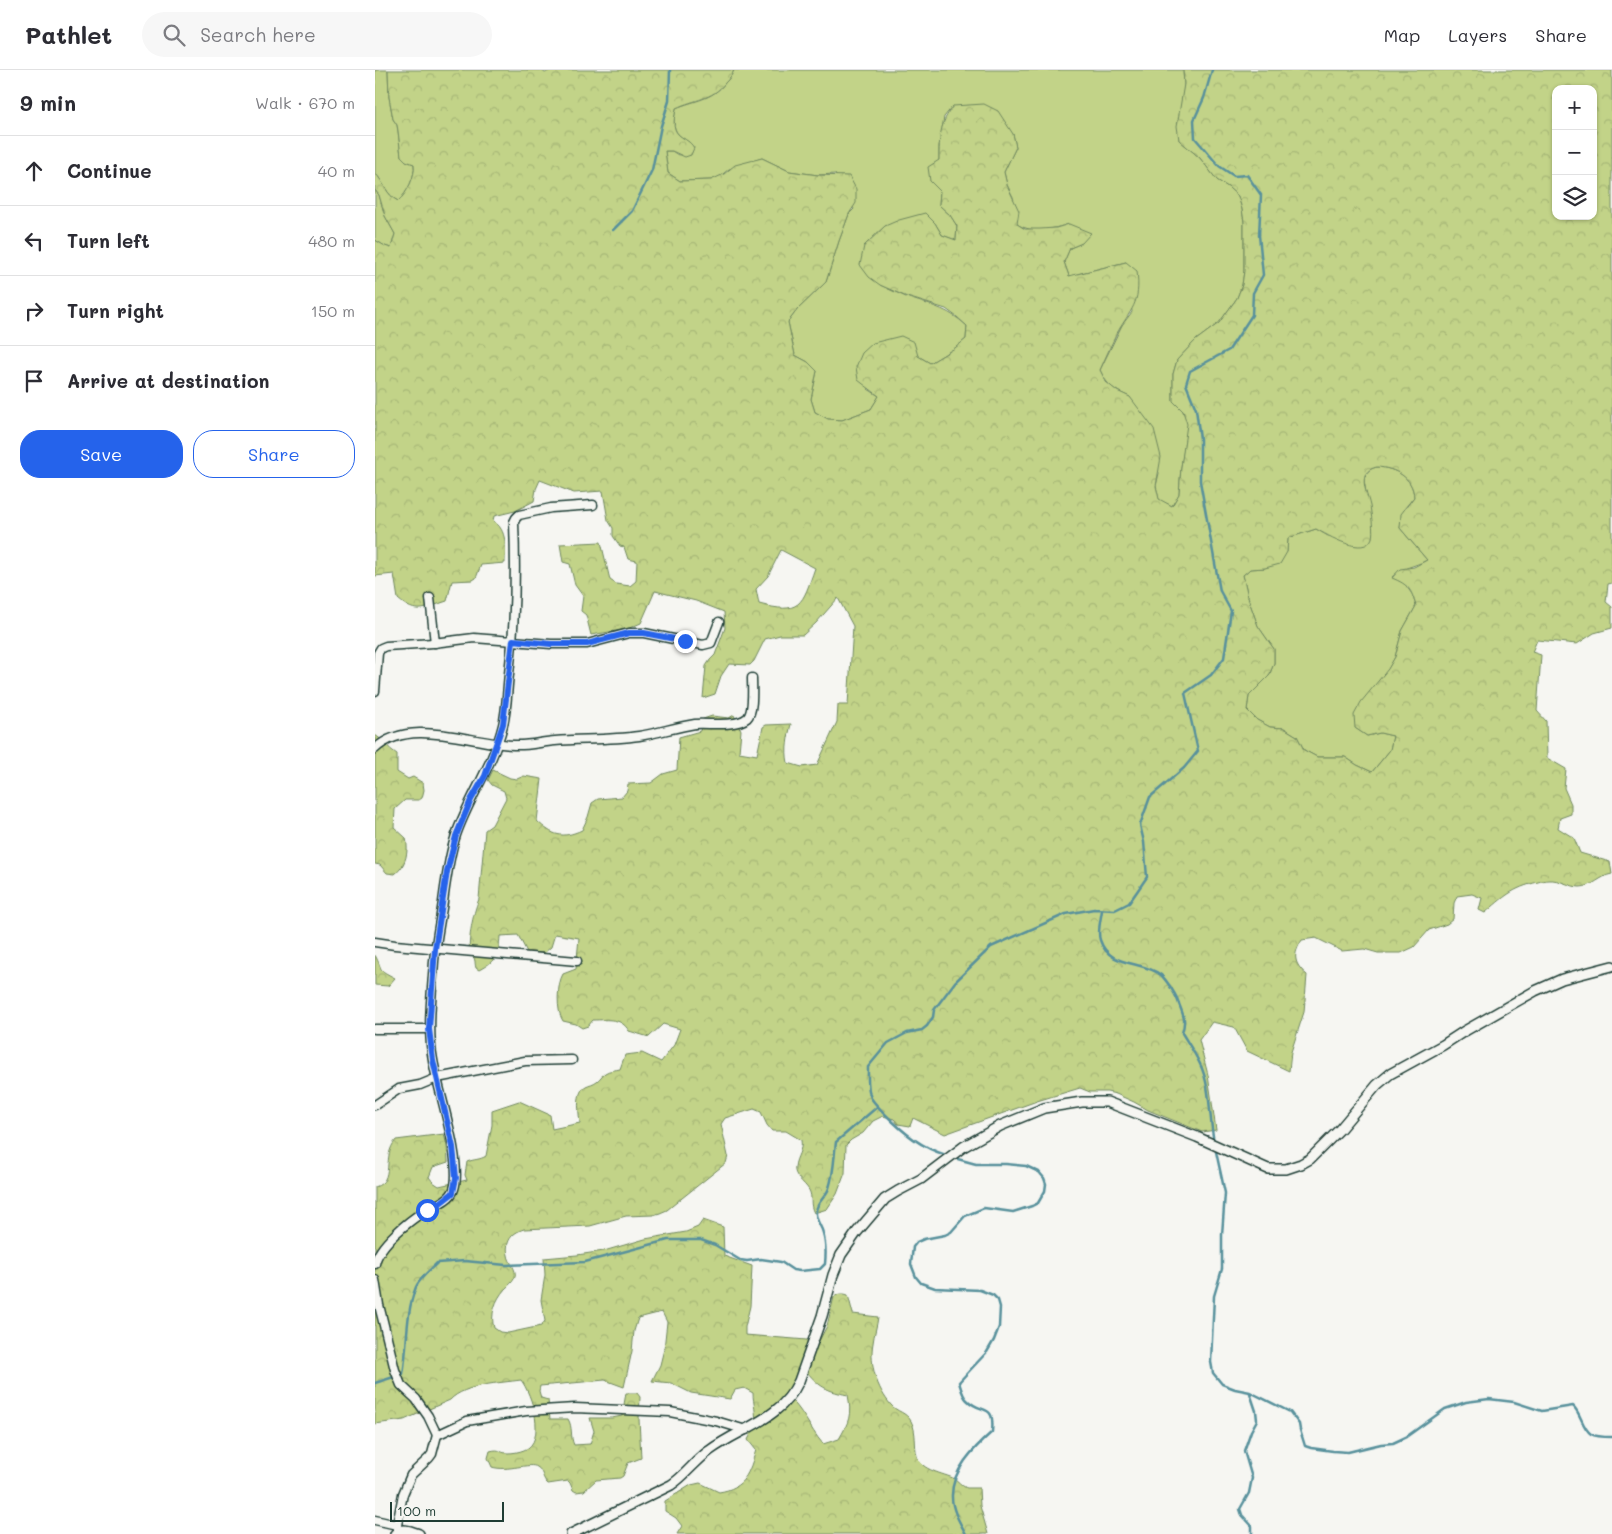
<!DOCTYPE html>
<meta charset="utf-8">
<style>
:root{--surface:#fff;--page:#f7f7f7;--text:#2b2b33;--muted:#7c7c81;--line:#e1e1e2;--accent:#2563eb}
body{margin:0;font-family:Mali,sans-serif;background:var(--page);color:var(--text)}
.controls{position:absolute;right:15px;top:15px;display:grid;overflow:hidden;border-radius:10px;box-shadow:0 1px 4px #0004}
.controls button{width:45px;height:45px;display:grid;place-items:center;padding:0;border:0;border-bottom:1px solid var(--line);background:var(--surface);color:var(--text);font:25px sans-serif}
.scale{position:absolute;left:15px;bottom:12px;width:114px;box-sizing:border-box;padding-left:5px;border:2px solid #1f3d34;border-top:0;font-size:14px;line-height:18px;white-space:nowrap;color:#1f3d34;-webkit-text-stroke:4px #f6f6f2;paint-order:stroke}
.stop{position:absolute;width:15px;height:15px;margin:-11px;border:4px solid #2563eb;border-radius:50%;background:#fff}
.stop.end{background:#2563eb;border-color:#fff;box-shadow:0 1px 5px #0008}
.list{margin:0;padding:0;list-style:none}
h2{display:flex;justify-content:space-between;align-items:center;height:65px;margin:0;padding:0 20px;font-size:21px}
h2 small{font-size:16px;font-weight:400;color:var(--muted)}
.list li{display:grid;grid-template-columns:32px 1fr auto;gap:15px;align-items:center;box-sizing:border-box;height:70px;padding:0 20px;border-top:1px solid var(--line)}
.list b{display:block;font-size:19px;white-space:nowrap}
.list em{font-size:16px;font-style:normal;color:var(--muted)}
.actions{display:flex;gap:10px;padding:15px 20px}
.actions a{flex:1;padding:11px 0;border:1px solid var(--accent);border-radius:20px;text-align:center;font-size:18px;color:var(--accent)}
.actions .main{background:var(--accent);color:#fff}
.icon{flex:none;width:28px;height:28px;fill:none;stroke:currentColor;stroke-width:2;stroke-linecap:round;stroke-linejoin:round}
.map{position:relative;flex:none;width:1237px;height:1464px;overflow:hidden}
header{display:flex;align-items:center;gap:30px;box-sizing:border-box;height:70px;padding:0 25px;background:var(--surface);border-bottom:1px solid var(--line)}
header strong{font-size:24px}
nav{display:flex;gap:28px;margin-inline-start:auto;font-size:18px}
.search{width:350px;height:45px;background:var(--page);display:flex;align-items:center;gap:12px;box-sizing:border-box;padding:0 18px;border-radius:28px;color:var(--muted);font-size:19px}
main{display:flex}
aside{flex:1;background:var(--surface)}
.map>svg:first-child{display:block}
.grass{fill:#c2d388;stroke:#70885e}
.forest{fill:url(#forest-crowns);stroke:#70885e;fill-rule:evenodd}
.lines{fill:none;stroke-linecap:round;stroke-linejoin:round}
.stream{stroke:#59919c;stroke-width:2.5}
.minor-casing{stroke:#1f3d34;stroke-width:11}
.major-casing{stroke:#1f3d34;stroke-width:12}
.minor{stroke:#f6f6f2;stroke-width:8}
.major{stroke:#f6f6f2;stroke-width:9}
.route{stroke:#2563eb;stroke-width:6}
</style>
<header>
<strong>Pathlet</strong>
<div class="search"><svg class="icon" aria-label="search" viewBox="0 0 24 24"><circle cx="10" cy="10" r="6"/><path d="M15 15l6 6"/></svg>Search here</div>
<nav><a>Map</a><a>Layers</a><a>Share</a></nav>
</header>
<main>
<aside>
<h2>9 min<small>Walk · 670 m</small></h2>
<ul class="list">
<li><svg class="icon" aria-label="ahead" viewBox="0 0 24 24"><path d="M12 20V5M6 11l6-6 6 6"/></svg><div><b>Continue</b></div><em>40 m</em></li>
<li><svg class="icon" aria-label="left" viewBox="0 0 24 24"><path d="M17 20v-9H6M10 6l-5 5 5 5"/></svg><div><b>Turn left</b></div><em>480 m</em></li>
<li><svg class="icon" aria-label="right" viewBox="0 0 24 24"><path d="M7 20v-9h11M14 6l5 5-5 5"/></svg><div><b>Turn right</b></div><em>150 m</em></li>
<li><svg class="icon" aria-label="arrive" viewBox="0 0 24 24"><path d="M6 21V4h12l-3 4 3 4H6"/></svg><div><b>Arrive at destination</b></div></li>
</ul>
<div class="actions"><a class="main">Save</a><a>Share</a></div>
</aside>
<div class="map">
<svg width="1237" height="1464" viewBox="0 0 1237 1464">
<defs>
<pattern id="forest-crowns" width="20" height="18" patternUnits="userSpaceOnUse" patternTransform="scale(1.25)"><rect width="20" height="18" fill="#c2d388"/><path d="M2 6a3 3 0 1 1 6 0M12 15a3 3 0 1 1 6 0" fill="none" stroke="#a6b676"/></pattern>
</defs>
<rect width="100%" height="100%" fill="#f6f6f2"/>
<filter id="ink" filterUnits="userSpaceOnUse"><feTurbulence type="fractalNoise" baseFrequency=".02" numOctaves="2"/><feDisplacementMap in="SourceGraphic" scale="10" xChannelSelector="R" yChannelSelector="G"/><feConvolveMatrix kernelMatrix="1 2 1 2 8 2 1 2 1" color-interpolation-filters="sRGB"/></filter>
<g filter="url(#ink)">
<!-- grass -->
<g class="grass">
<path d="M0,0H13L14,27L18,49L22,55L23,61L26,86L31,91L39,94C41,105 32,124 23,131C11,125 9,112 0,103Z"/>
<path d="M359,0H808L809,14L804,70L825,88L842,110L853,117L863,126L867,139L869,152V201L867,215L862,228L844,253L821,270L802,290L798,304V331L808,341L813,354L806,397L804,424L797,436L784,430L781,416L784,403L755,327C739,320 732,316 725,300L747,255L757,242L751,192L694,206L689,192L695,178L707,173L694,154C678,159 657,164 642,154L638,127L632,115L629,102L641,77L638,64L578,36L569,47L564,76V90L555,111L565,121L564,135L575,145L582,156L581,170L567,165L560,153L510,156L489,176L505,215C514,219 522,223 531,227C556,236 571,237 592,256L591,269L580,278L555,293L543,286L493,319L504,326L496,339L467,350L453,349L440,342L436,329L442,301L433,292L420,285L413,252L422,240L451,212L464,171L474,144L479,139L460,104L443,105L414,101L387,88L354,99L343,108L336,110L305,111L293,103L290,81H297L303,85L319,78C315,71 309,70 304,65C296,58 300,46 301,38C320,30 337,30 350,13C354,9 357,5 359,0Z"/>
<path d="M0,120L4,125L10,146L20,164L16,178L10,176L0,170Z"/>
<path d="M1002,397C1020,398 1038,407 1039,427L1029,439L1025,458L1052,490C1039,497 1027,497 1017,507L1029,513L1037,524L1041,536L1027,561L1020,587L980,658L992,666L1005,663L1018,666L1015,680L997,702L982,695L970,687H942L929,680L922,666L909,658L895,657L882,650L872,640L874,626L894,606L899,593V579L883,556L874,531L868,505L875,499L890,498L912,482L913,468L941,459L953,466L997,460L989,410C991,402 994,399 1002,397Z"/>
</g>
<!-- forest -->
<g class="forest">
<path d="M13,0H166L170,3L176,0H359C357,5 354,9 350,13C337,30 320,29 301,38C300,46 296,58 304,65C310,70 315,71 319,78L316,85L310,87L297,81H290L293,103L305,111L336,110L349,104L360,95L387,88L414,101L443,105L474,106L481,119V133L474,144L464,171L451,212L422,240L413,252L420,285L433,292L442,301L436,329L440,342L453,349L467,350L496,339L504,326L483,310L481,297L487,283L498,273L526,266L539,272L543,286L555,293L580,278L591,269L592,256L582,247L571,239L532,227L505,215L494,207L485,195L489,176L510,156L524,150L550,143L560,153L567,165L581,170L582,156L575,145L564,135L565,121L555,111L553,97L564,90C564,68 565,53 578,36L609,34L623,41L638,64L641,77L629,102L632,115L644,141L642,154L650,159H665L681,158L694,154L716,163L707,173L695,178L689,192L694,206L751,192L762,201C766,235 756,238 741,265C735,277 730,289 725,300L731,312L742,321L755,327L779,359L786,387L781,416L784,429L797,436L804,424L806,397L812,354L808,341L798,331V304L802,290L821,270L844,253L862,228L867,215L869,201V152L867,139L863,126L853,117L842,110L825,88L804,70L802,56L809,14L808,0H1237V513L1233,514L1231,532L1237,537V558L1219,563L1202,574L1162,570L1157,582L1166,585L1162,641L1171,651L1172,688L1191,699L1189,718L1196,734V744L1185,748L1183,758L1199,768L1205,783L1235,792L1237,804C1225,806 1218,817 1205,817C1195,817 1184,809 1174,810C1171,810 1166,811 1163,812C1137,818 1129,827 1110,843L1104,840L1107,828L1097,824L1082,826L1079,833L1078,849L1072,854L1054,860L1039,877L1026,883H1003L989,879L967,881L941,868L927,870C917,885 919,894 932,905L929,942L916,982L914,1001L872,981L859,957L837,952L824,970L833,1005L841,1060L827,1062L773,1040L759,1032L741,1024L732,1022H715L705,1018L662,1031L570,1064L538,1048L535,1056L523,1054L519,1049L508,1046L498,1051L488,1063L476,1070L471,1075L470,1103L462,1124L452,1139L439,1143C434,1134 438,1128 434,1120C429,1112 418,1106 420,1097C421,1086 428,1081 426,1070L411,1061H397L392,1055L386,1042L379,1039L350,1048L346,1054L353,1086L351,1093L292,1140L285,1143L278,1145L251,1146L215,1156L149,1159C136,1163 130,1172 133,1185C134,1193 142,1199 140,1207C138,1212 134,1215 130,1219C120,1230 115,1245 119,1258L125,1262L133,1263L166,1256L170,1251L166,1230L170,1205L169,1188L202,1185L229,1181L270,1169L311,1162L323,1157L328,1150L348,1157L349,1186L377,1196L375,1236L370,1257V1265L444,1271L452,1256L459,1227C463,1224 468,1223 473,1225L478,1244L503,1247C502,1256 499,1264 498,1273C494,1294 502,1319 516,1335C522,1342 531,1342 536,1351C542,1362 539,1375 542,1386C546,1401 568,1403 580,1409C584,1412 588,1417 592,1418C596,1418 600,1418 604,1418L605,1436L613,1464H302L307,1456L301,1448L290,1441V1431L316,1415L325,1413L344,1422C370,1418 374,1403 381,1380L373,1370C375,1365 379,1360 380,1355C382,1344 378,1333 378,1323L369,1318L360,1320L355,1329L316,1323L296,1313L277,1311L285,1295L289,1279L292,1252L287,1242L263,1248L259,1261L257,1281L249,1317L230,1310L165,1316L164,1321L166,1328L173,1330L175,1349H193C198,1357 195,1367 199,1375L215,1374L219,1361L215,1348H237L247,1346L251,1323H262L265,1327L264,1349L266,1388L253,1393L248,1406L245,1408L221,1410L209,1421L201,1422L198,1420L195,1413L193,1411L173,1414C167,1409 168,1400 162,1397C155,1392 132,1402 117,1397L113,1388L115,1381C127,1378 123,1383 133,1383C138,1383 144,1382 149,1380C172,1372 157,1324 146,1310C125,1313 90,1314 75,1330L29,1350L0,1354V1117C21,1110 6,1087 21,1070L69,1064L72,1076L73,1092L58,1097L54,1107L58,1112L64,1116L92,1110L90,1105L92,1092C99,1089 105,1090 111,1086L117,1055V1040L144,1031L175,1045L177,1059L205,1053C204,1043 200,1022 211,1016C215,1014 218,1014 222,1011C225,1009 227,1005 230,1003C234,1000 241,1000 245,999L250,985L267,983L286,992L299,975L305,959L288,954L274,967L254,961C246,947 233,950 218,950L213,956L207,958L201,954L188,951C181,941 182,914 188,904L201,899L204,868L180,864L176,877L169,883L152,882L143,865L125,866C124,884 121,891 104,900L101,898C99,892 102,887 94,885C94,867 97,846 104,829L110,760L117,755L131,728L129,721L117,715L113,710L118,700L135,708L142,709L149,706L167,709L162,751C178,766 187,769 207,760L213,747L217,733L223,729L247,727L252,721L253,714L276,713L288,704L302,700L304,667L325,661L328,649L337,646L354,648L359,645L366,660L364,682L382,685L388,657L391,655L416,654C413,667 410,679 413,693L427,697L442,695L462,652L463,635H473L478,556L463,528L441,553L428,565H405L390,569L379,591L375,595L354,594L346,606L340,624L328,628L331,596L335,590L340,585L350,558L349,542L321,531L280,521L266,553L252,559L216,565L211,545L206,541L208,526L200,515L195,494L188,492L185,474L226,472L235,510L241,514L255,516L261,511L262,491L253,489L249,477L245,476L238,466V458L233,450L228,421L199,423L165,410L161,419L159,431L140,441L119,446L118,451C133,460 130,478 130,493L106,495L101,508L98,510L77,511L72,531C50,538 42,546 23,529L19,504L0,506V170L10,176L16,178L20,164L10,146L4,125L0,120V103C9,112 11,125 23,131C32,124 41,105 39,94L31,91L26,86L23,61L22,55L18,49L14,27ZM1181,19H1218V146H1181ZM1002,397C1020,398 1038,407 1039,427L1026,444L1025,458L1052,490L1039,497L1025,499L1017,508C1034,515 1036,519 1041,536L1027,561L1020,587L1013,599L986,632L979,645L980,658L992,666L1005,663L1018,666L1015,680L997,702L982,695L970,687H942L929,680L922,666L909,658L895,657L882,650L872,640L874,626L894,606L899,593V579L883,556L874,531L868,505L875,499L890,498L905,494L912,482L913,468L941,459C952,465 990,488 997,468C999,462 996,442 995,436C993,426 987,415 990,405C993,400 997,398 1002,397ZM406,480L440,498C427,535 426,545 384,534L381,519L393,506ZM426,1295C443,1315 447,1320 473,1325C477,1345 474,1352 464,1369L448,1374C434,1358 428,1339 411,1325L423,1306Z"/>
<path d="M0,665C9,670 13,679 22,684V702L33,709L38,707L48,713L49,720L47,728L44,730H30L20,739L19,757L31,768C34,781 31,796 20,804L12,803L5,795L0,794Z"/>
<path d="M0,885C9,902 1,898 20,908L13,916L0,915Z"/>
</g>
<g class="lines">
<!-- stream -->
<g class="stream">
<path d="M238,160L257,141L277,100L286,56L294,31L295,0"/>
<path d="M727,840C726,849 722,861 725,870C734,898 767,890 786,905C792,911 802,926 804,934C809,947 811,950 807,963C813,973 820,983 825,994C836,1017 834,1047 839,1072"/>
<path d="M840,1077L850,1123L847,1165V1199L839,1226L836,1292L838,1303L847,1314L860,1319L875,1322L915,1342L924,1354L925,1360L930,1376L936,1378L958,1381L973,1382L1006,1374L1018,1373L1031,1367L1070,1339L1091,1332L1114,1329L1139,1332L1167,1341L1198,1336C1206,1343 1207,1358 1216,1364C1221,1367 1231,1367 1237,1367"/>
<path d="M571,1085C547,1078 529,1063 511,1045C506,1040 500,1034 496,1028C492,1019 493,1007 493,997L513,973L532,963L547,960L552,956L558,947L559,940L580,912L616,877L691,844L719,839L740,840L754,833L772,807L769,772L765,755L775,727L809,698L823,681L810,623L836,605L849,588L856,541L845,521L825,411V369L821,339L811,314L815,301L854,280L877,245L878,223L888,205L884,165L886,125L872,105L859,106L844,96L820,68L819,50L829,28L837,0"/>
<path d="M579,1088L601,1094H631L651,1096L664,1102L669,1108L671,1114L670,1121L663,1133L657,1136L638,1142L609,1138L590,1146L576,1162L570,1165L549,1169L542,1172L538,1177L536,1194L541,1207L546,1213L560,1218L605,1220L618,1225L623,1230L625,1237L624,1257L619,1270L612,1282L584,1312C586,1318 587,1325 592,1330C607,1345 620,1332 617,1362C599,1378 576,1401 577,1427C577,1440 585,1453 591,1464"/>
<path d="M0,1313L28,1304C33,1276 30,1244 41,1217C45,1208 55,1200 62,1193L90,1191L131,1195L210,1192L293,1170H326L340,1175L365,1190L372,1191L386,1189L406,1192L418,1200L425,1201L445,1199L450,1194C451,1184 451,1173 448,1163C446,1155 440,1150 441,1141C442,1132 451,1127 454,1118C459,1103 459,1087 461,1072L502,1037"/>
<path d="M875,1323L881,1341L882,1350L876,1361L869,1381L877,1408L874,1423L865,1439L867,1445L877,1456V1464"/>
</g>
<!-- minor casing -->
<g class="minor-casing">
<g id="minor">
<path d="M55,528L60,573"/>
<path d="M0,621L3,583L6,578L11,576L58,573L99,568L176,574H212L254,563H269L328,575L336,573L344,552"/>
<path d="M0,679C35,646 96,674 139,675C153,676 166,672 180,671C208,669 236,670 264,666C283,663 301,657 320,654C333,653 361,657 372,648C379,642 377,617 377,608"/>
<path d="M0,872L20,875L202,891"/>
<path d="M0,959H54"/>
<path d="M0,1035L24,1019L45,1015L62,1008L150,991L197,990"/>
<path d="M0,1194C3,1175 35,1150 51,1140C60,1135 76,1130 79,1119C88,1092 63,1021 58,990C52,958 57,924 59,891C61,871 65,851 68,832C71,810 74,786 81,765C94,727 118,696 128,655C132,639 132,621 134,604C140,553 141,503 139,452L141,448L144,445L176,438L218,435"/>
<path d="M0,1210L4,1235L20,1300L26,1315L41,1329L53,1346L62,1365"/>
<path d="M0,1450L22,1455V1459"/>
<path d="M22,1455L28,1424L36,1405L54,1388L57,1384L62,1365L92,1351L151,1341L200,1338L295,1342L341,1351L371,1360"/>
</g>
</g>
<!-- major casing -->
<g class="major-casing">
<g id="major">
<path d="M20,1464C27,1457 36,1461 44,1464"/>
<path d="M196,1464L296,1415C310,1406 320,1391 334,1381C366,1357 405,1351 424,1311L447,1246L458,1205L466,1185L482,1162L510,1129L523,1121L546,1109L588,1077L625,1056L669,1038L707,1032H732L822,1067L893,1099H911L926,1094L935,1089L965,1059L1002,1015L1015,1004L1068,975L1088,962L1160,921L1187,909L1237,896"/>
</g>
</g>
<!-- minor -->
<use href="#minor" class="minor"/>
<!-- major -->
<use href="#major" class="major"/>
</g>
</g>
<g class="lines" filter="url(#ink)">
<!-- route -->
<path class="route" d="M52,1140L65,1133L78,1123L81,1108L78,1077L58,990L54,959L60,879L72,802L81,766L96,730L110,706L128,654L138,570L176,574H212L254,563H269L310,571"/>
</g>
</svg>
<div class="controls">
<button>+</button>
<button>−</button>
<button><svg class="icon" aria-label="layers" viewBox="0 0 24 24"><path d="M12 4l9 5-9 5-9-5zM3 14l9 5 9-5"/></svg></button>
</div>
<div class="scale">100 m</div>
<div class="stop" style="left:52px;top:1140px"></div>
<div class="stop end" style="left:310px;top:571px"></div>
</div>
</main>
